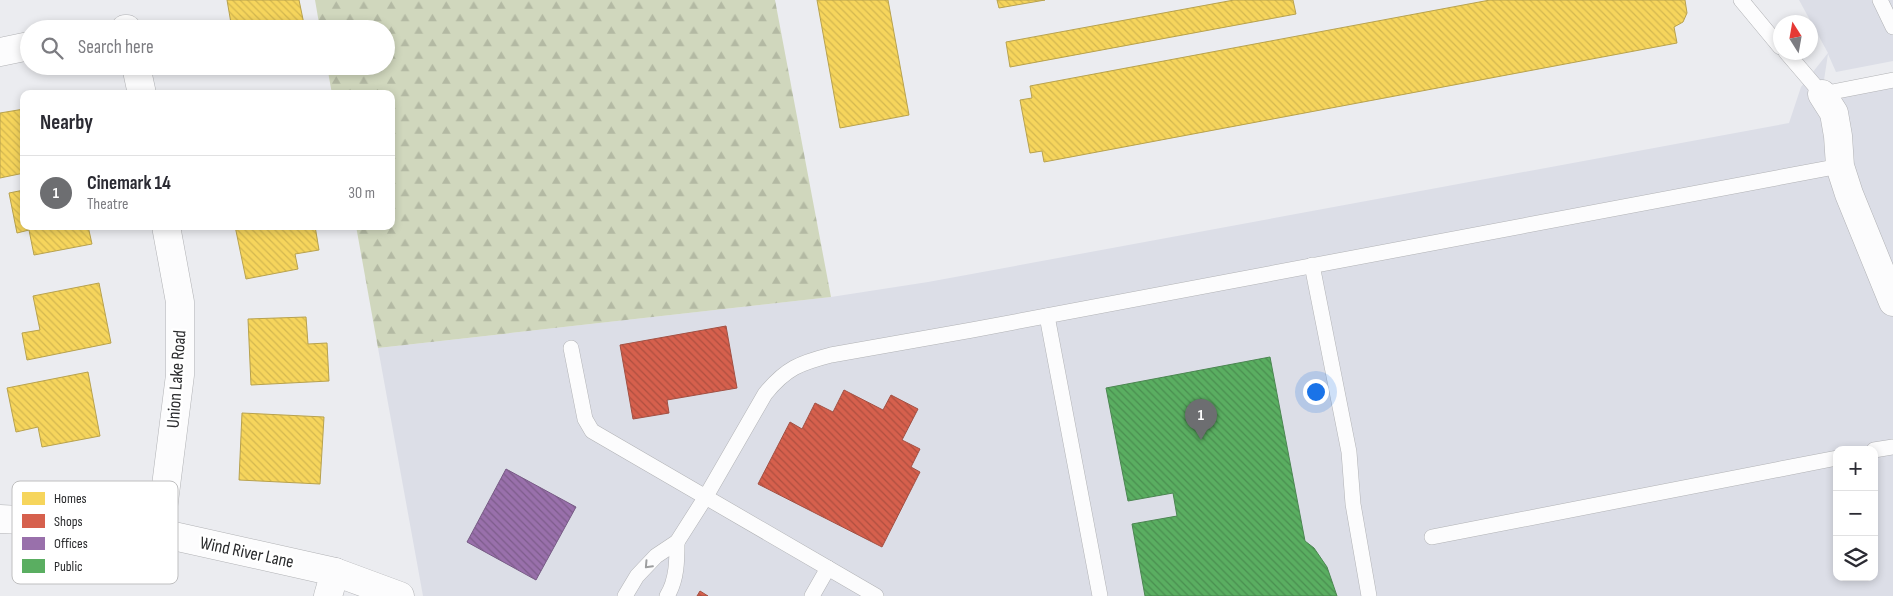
<!DOCTYPE html>
<meta charset="utf-8">
<style>
:root{--surface:#fff;--page:#f2f2f3;--text:#2b2b33;--muted:#7c7c81;--line:#e1e1e2;--accent:#6d6e71}
body{margin:0;font-family:"Sofia Sans Condensed",sans-serif;background:var(--page);color:var(--text)}
.controls{position:absolute;right:15px;bottom:15px;display:grid;overflow:hidden;border-radius:10px;box-shadow:0 2px 8px #0003}
.controls button{width:45px;height:45px;display:grid;place-items:center;padding:0;border:0;border-bottom:1px solid var(--line);background:var(--surface);color:var(--text);font:25px sans-serif}
.compass{position:absolute;left:1773px;top:15px;width:45px;height:45px;border-radius:50%;background:var(--surface);box-shadow:0 2px 8px #0003;rotate:349deg}
.you{position:absolute;left:1315px;top:391px;width:18px;height:18px;margin:-12px;border:4px solid #fff;border-radius:50%;background:#1a73e8;box-shadow:0 0 0 8px #1a73e833}
.badge{display:grid;place-items:center;width:32px;height:32px;border-radius:50%;background:var(--accent);color:#fff;font-size:16px;font-weight:700}
.pin{position:absolute;translate:-50% -41px;filter:drop-shadow(0 1px 2px #0008)}
.pin::after{content:'';position:absolute;top:26px;width:18px;height:15px;background:inherit;clip-path:polygon(0 0,100% 0,50% 100%)}
.list{margin:0;padding:0;list-style:none}
h2{display:flex;justify-content:space-between;align-items:center;height:65px;margin:0;padding:0 20px;font-size:21px}
h2 small{font-size:16px;font-weight:400;color:var(--muted)}
.list li{display:grid;grid-template-columns:32px 1fr auto;gap:15px;align-items:center;box-sizing:border-box;height:75px;padding:0 20px;border-top:1px solid var(--line)}
.list b{display:block;font-size:19px;white-space:nowrap}
.list p{margin:0;font-size:16px;white-space:nowrap;color:var(--muted)}
.list em{font-size:16px;font-style:normal;color:var(--muted)}
.icon{flex:none;width:28px;height:28px;fill:none;stroke:currentColor;stroke-width:2;stroke-linecap:round;stroke-linejoin:round}
.map{position:relative;flex:none;width:1893px;height:596px;overflow:hidden}
.search{position:absolute;background:var(--surface);box-shadow:0 2px 8px #0003;left:20px;top:20px;width:375px;height:55px;display:flex;align-items:center;gap:12px;box-sizing:border-box;padding:0 18px;border-radius:28px;color:var(--muted);font-size:19px}
.panel{position:absolute;background:var(--surface);box-shadow:0 2px 8px #0003;left:20px;top:90px;width:375px;height:140px;border-radius:10px}
.map>svg:first-child{display:block}
.built{fill:#dcdee7;fill-rule:evenodd}
.forest{fill:url(#forest-firs)}
.homes{fill:url(#homes-back-hatch);stroke:#b8a24e}
.shops{fill:url(#shops-back-hatch);stroke:#a25043}
.offices{fill:url(#offices-back-hatch);stroke:#775b85}
.public{fill:url(#public-back-hatch);stroke:#4b8651}
.lines{fill:none;stroke-linecap:round;stroke-linejoin:round}
.lane-casing{stroke:#b1b2b5;stroke-width:16}
.street-casing{stroke:#b1b2b5;stroke-width:29}
.secondary-casing{stroke:#b1b2b5;stroke-width:29}
.lane{stroke:#fcfcfd;stroke-width:15}
.street{stroke:#fcfcfd;stroke-width:28}
.secondary{stroke:#fcfcfd;stroke-width:28}
.oneway{stroke:#9d9e9f}
.labels{text-anchor:middle;stroke-width:5;stroke-linejoin:round;paint-order:stroke}
.street-label{font-size:18px;fill:#292a2c;stroke:#fff}
.key{fill:#fff;stroke:#bfbfc0;stroke-width:1}
.key-label{font-size:14px;fill:#292a2c}
</style>
<div class="map">
<svg width="1893" height="596" viewBox="0 0 1893 596">
<defs>
<pattern id="forest-firs" width="22" height="20" patternUnits="userSpaceOnUse" patternTransform="scale(1.25)"><rect width="22" height="20" fill="#d0d7bd"/><path d="M5 1l3.5 6h-7zM16 11l3.5 6h-7z" fill="#b3b9a3"/></pattern>
<pattern id="homes-back-hatch" width="6" height="6" patternUnits="userSpaceOnUse" patternTransform="scale(1.25)"><rect width="6" height="6" fill="#f6d55c"/><path d="M-1 5l2 2M0 0l6 6M5-1l2 2" fill="none" stroke="#d3b750"/></pattern>
<pattern id="shops-back-hatch" width="6" height="6" patternUnits="userSpaceOnUse" patternTransform="scale(1.25)"><rect width="6" height="6" fill="#d6604d"/><path d="M-1 5l2 2M0 0l6 6M5-1l2 2" fill="none" stroke="#ae4f40"/></pattern>
<pattern id="offices-back-hatch" width="6" height="6" patternUnits="userSpaceOnUse" patternTransform="scale(1.25)"><rect width="6" height="6" fill="#9970ab"/><path d="M-1 5l2 2M0 0l6 6M5-1l2 2" fill="none" stroke="#7d5c8b"/></pattern>
<pattern id="public-back-hatch" width="6" height="6" patternUnits="userSpaceOnUse" patternTransform="scale(1.25)"><rect width="6" height="6" fill="#5aae61"/><path d="M-1 5l2 2M0 0l6 6M5-1l2 2" fill="none" stroke="#4a8e50"/></pattern>
</defs>
<rect width="100%" height="100%" fill="#ebecf0"/>
<!-- built -->
<path class="built" d="M1799,0H1893V61L1836,72L1828,54L1822,93L1893,80V596H423L378,348L831,297L928,282L1789,123L1801,87L1828,53ZM1837,450H1874V577H1837Z"/>
<!-- forest -->
<path class="forest" d="M315,0H775L831,297L378,348L356,226H391V94H332L327,66H386V29H320Z"/>
<!-- homes -->
<g class="homes">
<path d="M227,0H299L305,29H232Z"/>
<path d="M817,0H888L909,115L840,128Z"/>
<path d="M997,0H1045L999,8Z"/>
<path d="M1234,0H1293L1296,14L1010,67L1006,42Z"/>
<path d="M1490,0H1685L1687,13L1683,22L1674,27L1677,43L1044,162L1042,151L1030,153L1020,100L1032,98L1030,86Z"/>
<path d="M24,109V173L0,178V113Z"/>
<path d="M24,190V226H88L92,244L34,255L29,230L17,233L9,193Z"/>
<path d="M235,226H315L319,250L295,254L298,269L246,279Z"/>
<path d="M99,283L111,343L27,360L22,333L40,330L33,296Z"/>
<path d="M306,317L308,344L327,343L329,381L251,385L248,319Z"/>
<path d="M88,372L100,436L42,447L38,427L16,432L7,388Z"/>
<path d="M242,413L324,417L320,484L239,480Z"/>
</g>
<!-- shops -->
<g class="shops">
<path d="M726,326L737,388L667,400L669,413L633,419L620,345Z"/>
<path d="M844,390L883,410L891,395L918,409L902,440L920,449L911,467L920,472L882,547L758,484L790,422L802,429L815,403L833,412Z"/>
<path d="M700,591L708,596H697Z"/>
</g>
<!-- offices -->
<path class="offices" d="M506,469L576,507L536,580L467,542Z"/>
<!-- public -->
<path class="public" d="M1270,357L1305,541L1314,548L1327,567L1337,596H1145L1132,524L1177,516L1173,493L1128,501L1106,388Z"/>
<g class="lines">
<!-- lane casing -->
<g class="lane-casing">
<g id="lane">
<path d="M1741,0L1780,47"/>
<path d="M1880,0L1893,27"/>
<path d="M1786,52L1822,94L1893,80"/>
<path d="M1312,265L1349,452L1353,504L1369,596"/>
<path d="M1047,316L1100,596"/>
<path d="M571,348L585,419L592,431L876,596"/>
<path d="M1874,450L1893,447"/>
<path d="M1432,537L1837,458"/>
<path d="M625,596L637,576L656,556L677,542L705,498L765,394C786,368 800,363 831,355L972,330L1840,166"/>
<path d="M667,596C677,580 677,560 677,542"/>
<path d="M812,596L828,568"/>
</g>
</g>
<!-- street casing -->
<g class="street-casing">
<g id="street">
<path d="M125,29H127"/>
<path d="M0,52L29,46"/>
<path d="M136,66L142,94"/>
<path d="M1822,94L1834,113L1838,136L1840,166L1849,194L1893,302"/>
<path d="M160,533L180,375V302L166,226"/>
<path d="M328,596L335,572"/>
</g>
</g>
<!-- secondary casing -->
<g class="secondary-casing">
<path id="secondary" d="M0,519L21,520L160,533L335,572L400,596"/>
</g>
<!-- lane -->
<use href="#lane" class="lane"/>
<!-- street -->
<use href="#street" class="street"/>
<!-- secondary -->
<use href="#secondary" class="secondary"/>
</g>
<!-- one-way arrows -->
<defs><path id="oneway-chevron" d="M-2-3.5L2.5 0L-2 3.5" fill="none" stroke-width="1.6" stroke-linecap="round" stroke-linejoin="round" transform="scale(1.25)"/></defs>
<use class="oneway" href="#oneway-chevron" transform="translate(648 565) rotate(133)"/>
<g class="labels">
<!-- street labels -->
<g class="street-label">
<text transform="translate(176 379) rotate(-86)" y="6">Union Lake Road</text>
<text transform="translate(247 552) rotate(12)" y="6">Wind River Lane</text>
</g>
</g>
<!-- legend -->
<rect x="12" y="481" width="166" height="103" rx="8" class="key"/>
<rect x="22" y="492" width="23" height="13" fill="#f6d55c"/>
<rect x="22" y="514" width="23" height="14" fill="#d6604d"/>
<rect x="22" y="537" width="23" height="13" fill="#9970ab"/>
<rect x="22" y="559" width="23" height="14" fill="#5aae61"/>
<g class="key-label">
<text x="54" y="503">Homes</text>
<text x="54" y="526">Shops</text>
<text x="54" y="548">Offices</text>
<text x="54" y="571">Public</text>
</g>
</svg>
<div class="controls">
<button>+</button>
<button>−</button>
<button><svg class="icon" aria-label="layers" viewBox="0 0 24 24"><path d="M12 4l9 5-9 5-9-5zM3 14l9 5 9-5"/></svg></button>
</div>
<svg class="compass" viewBox="-18 -18 36 36"><path d="M0-13l5 13h-10z" fill="#e53935"/><path d="M0 13l5-13h-10z" fill="#7c7c81"/></svg>
<div class="you"></div>
<div class="pin badge" style="left:1201px;top:440px">1</div>
<div class="search"><svg class="icon" aria-label="search" viewBox="0 0 24 24"><circle cx="10" cy="10" r="6"/><path d="M15 15l6 6"/></svg>Search here</div>
<section class="panel">
<h2>Nearby<small></small></h2>
<ul class="list">
<li><span class="badge">1</span><div><b>Cinemark 14</b><p>Theatre</p></div><em>30 m</em></li>
</ul>
</section>
</div>
